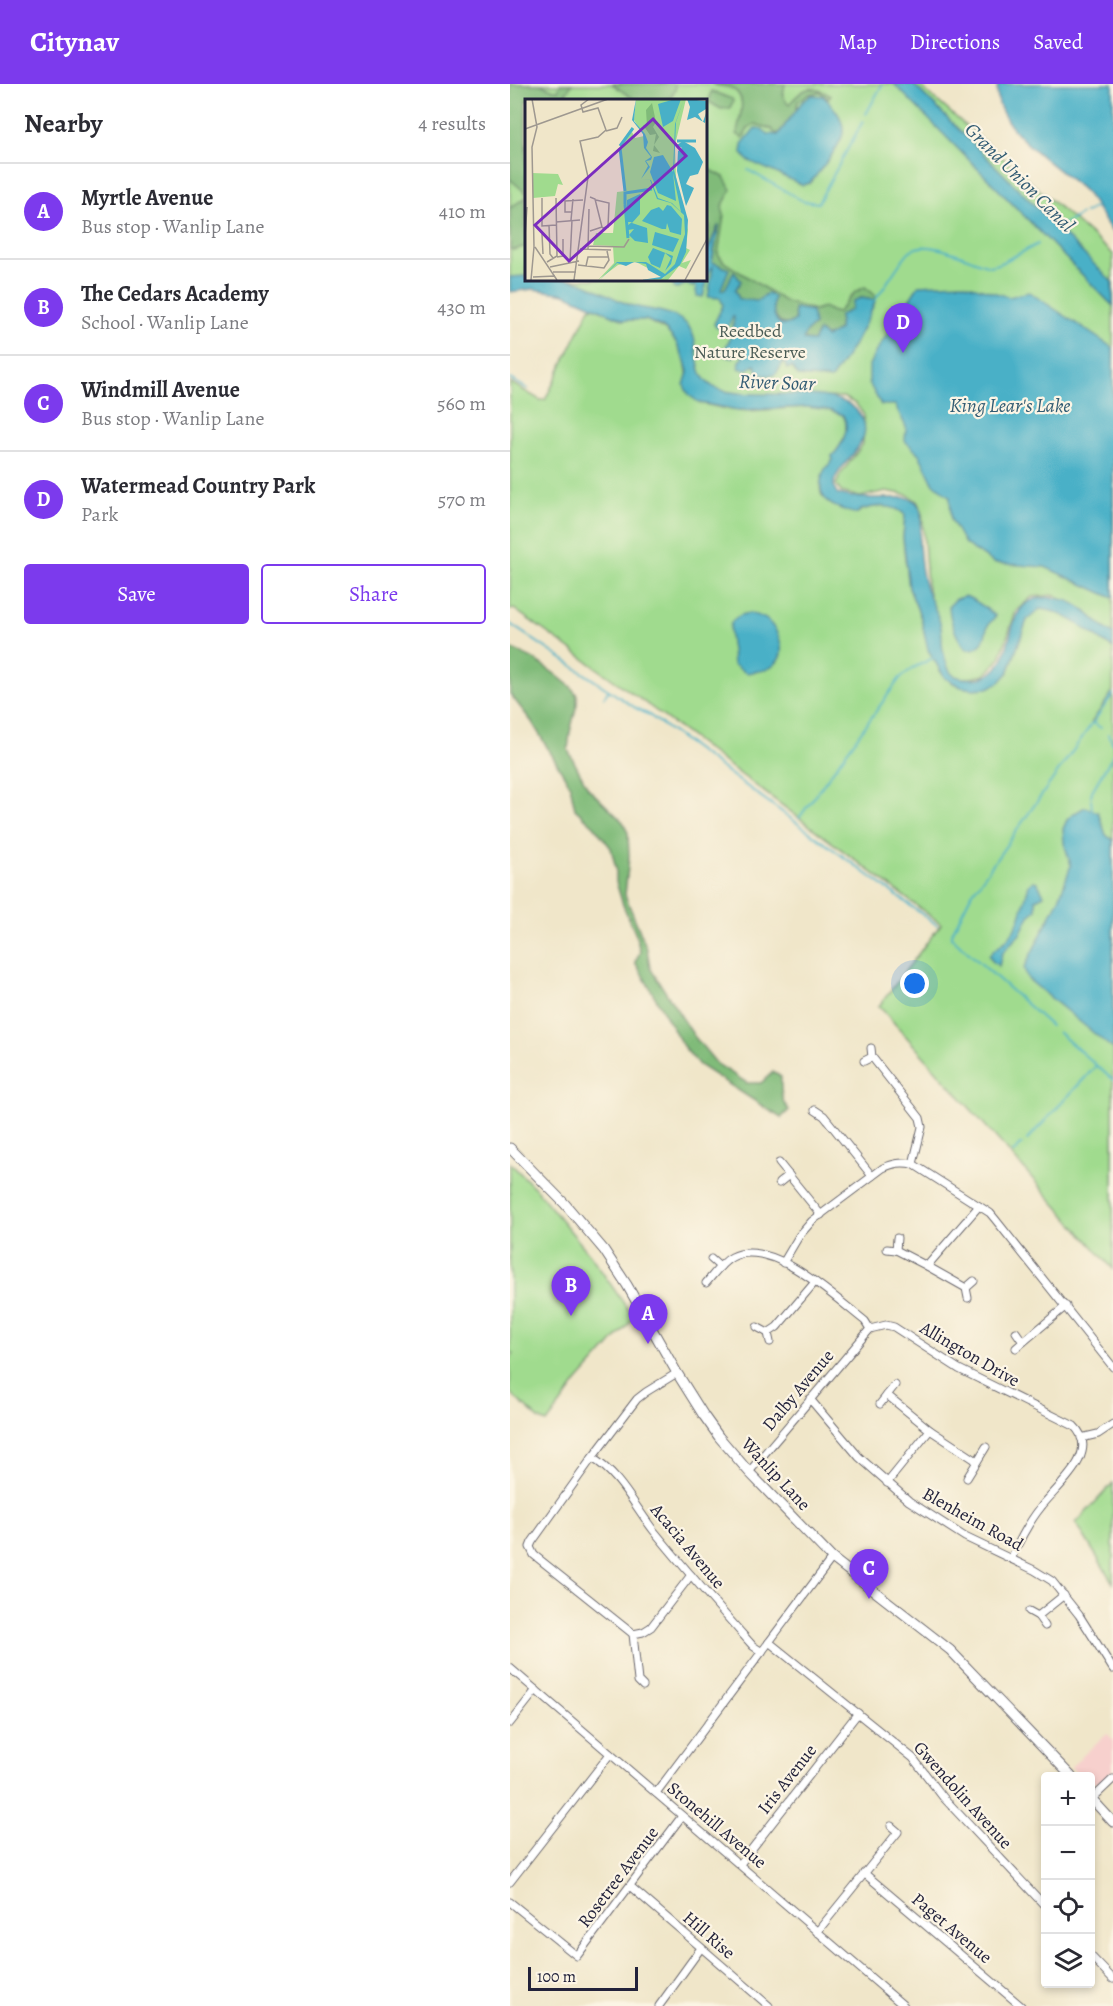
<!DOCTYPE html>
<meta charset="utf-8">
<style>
:root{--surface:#fff;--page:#f7f7f7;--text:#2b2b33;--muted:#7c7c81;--line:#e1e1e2;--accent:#7c3aed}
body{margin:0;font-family:Alegreya,serif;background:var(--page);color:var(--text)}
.controls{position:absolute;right:18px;bottom:18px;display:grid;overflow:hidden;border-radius:6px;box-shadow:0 3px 9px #0003}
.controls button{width:54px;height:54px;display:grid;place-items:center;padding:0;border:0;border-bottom:2px solid var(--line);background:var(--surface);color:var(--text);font:30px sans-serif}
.scale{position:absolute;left:18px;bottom:15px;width:110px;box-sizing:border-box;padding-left:6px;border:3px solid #22223b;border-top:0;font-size:16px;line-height:21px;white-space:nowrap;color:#22223b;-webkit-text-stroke:4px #fcf5e5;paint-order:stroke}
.you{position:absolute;left:405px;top:900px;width:21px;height:21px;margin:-15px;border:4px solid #fff;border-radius:50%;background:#1a73e8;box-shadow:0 0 0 9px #1a73e833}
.badge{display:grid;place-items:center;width:39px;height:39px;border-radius:50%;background:var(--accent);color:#fff;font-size:20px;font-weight:700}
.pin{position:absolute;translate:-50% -50px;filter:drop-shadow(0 2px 3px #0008)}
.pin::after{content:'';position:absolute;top:32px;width:21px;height:18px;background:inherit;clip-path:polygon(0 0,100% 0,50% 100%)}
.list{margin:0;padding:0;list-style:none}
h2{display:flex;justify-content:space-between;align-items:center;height:78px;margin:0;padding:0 24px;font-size:26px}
h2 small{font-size:20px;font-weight:400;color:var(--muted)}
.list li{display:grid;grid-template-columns:39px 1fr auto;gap:18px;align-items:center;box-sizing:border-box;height:96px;padding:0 24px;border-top:2px solid var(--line)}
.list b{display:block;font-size:22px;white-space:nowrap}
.list p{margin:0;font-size:20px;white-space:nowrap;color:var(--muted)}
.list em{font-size:20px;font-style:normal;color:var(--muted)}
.actions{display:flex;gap:12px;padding:18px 24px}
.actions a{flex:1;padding:14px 0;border:2px solid var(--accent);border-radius:6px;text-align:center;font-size:21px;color:var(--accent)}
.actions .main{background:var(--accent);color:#fff}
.icon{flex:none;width:33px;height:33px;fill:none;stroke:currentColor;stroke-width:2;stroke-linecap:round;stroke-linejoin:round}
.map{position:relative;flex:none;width:603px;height:1922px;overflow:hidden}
header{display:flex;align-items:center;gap:36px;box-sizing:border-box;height:84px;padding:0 30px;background:var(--accent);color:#fff}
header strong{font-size:28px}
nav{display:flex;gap:33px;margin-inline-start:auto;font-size:21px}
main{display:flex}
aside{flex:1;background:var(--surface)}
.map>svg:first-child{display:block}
.built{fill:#f7d0cd}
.green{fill:#a0db8e;stroke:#617e64;stroke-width:1.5;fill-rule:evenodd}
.forest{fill:#80bb79;stroke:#516e5a;stroke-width:1.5}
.water{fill:#48b0c7;stroke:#356981;stroke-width:1.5}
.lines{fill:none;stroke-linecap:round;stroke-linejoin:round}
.stream{stroke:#48b0c7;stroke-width:2}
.street-casing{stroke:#6a676d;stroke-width:9}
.secondary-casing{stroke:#6a676d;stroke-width:11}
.street{stroke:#fff;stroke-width:7}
.secondary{stroke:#fff;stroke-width:9}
.labels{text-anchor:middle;stroke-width:4.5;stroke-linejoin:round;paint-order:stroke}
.park-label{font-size:18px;fill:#485a54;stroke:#fcf5e5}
.street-label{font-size:18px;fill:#22223b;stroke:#fcf5e5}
.water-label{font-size:20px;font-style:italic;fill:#315b73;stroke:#fcf5e5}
.inset-river{fill:none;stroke:#48b0c7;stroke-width:3}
.inset-road{fill:none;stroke:#9e9890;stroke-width:1.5}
.view{fill:#7b2cbf;fill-opacity:0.15;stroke:#7b2cbf;stroke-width:3}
.inset-edge{fill:none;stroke:#22223b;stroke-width:3}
</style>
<header>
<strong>Citynav</strong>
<nav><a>Map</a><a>Directions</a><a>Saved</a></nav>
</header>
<main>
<aside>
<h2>Nearby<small>4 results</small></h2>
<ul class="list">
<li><span class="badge">A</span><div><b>Myrtle Avenue</b><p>Bus stop · Wanlip Lane</p></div><em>410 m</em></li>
<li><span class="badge">B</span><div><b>The Cedars Academy</b><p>School · Wanlip Lane</p></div><em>430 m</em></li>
<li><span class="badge">C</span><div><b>Windmill Avenue</b><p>Bus stop · Wanlip Lane</p></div><em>560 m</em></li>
<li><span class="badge">D</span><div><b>Watermead Country Park</b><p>Park</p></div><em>570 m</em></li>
</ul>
<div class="actions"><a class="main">Save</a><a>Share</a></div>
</aside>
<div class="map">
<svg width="603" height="1922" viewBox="0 0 603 1922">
<rect width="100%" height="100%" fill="#fcf5e5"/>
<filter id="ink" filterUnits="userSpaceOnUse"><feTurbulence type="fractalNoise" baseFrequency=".0167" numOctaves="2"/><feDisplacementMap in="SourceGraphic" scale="12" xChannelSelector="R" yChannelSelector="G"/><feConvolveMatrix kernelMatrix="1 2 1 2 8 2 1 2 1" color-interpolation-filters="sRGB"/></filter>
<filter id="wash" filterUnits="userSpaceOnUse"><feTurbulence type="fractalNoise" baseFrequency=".008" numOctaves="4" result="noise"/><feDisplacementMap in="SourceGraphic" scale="24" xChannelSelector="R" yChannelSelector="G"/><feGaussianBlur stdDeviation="1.35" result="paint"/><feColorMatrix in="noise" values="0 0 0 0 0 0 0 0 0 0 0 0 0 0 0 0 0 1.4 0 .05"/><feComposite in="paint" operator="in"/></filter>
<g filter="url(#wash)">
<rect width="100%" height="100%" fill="#f0e6c9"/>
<!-- built -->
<path class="built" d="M597,1649L603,1656V1686L589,1699L581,1698L580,1692H569L561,1683Z"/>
<!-- green -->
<g class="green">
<path d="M0,0H410L416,7L603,170V554L545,511L522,513L506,527L490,574L475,591L460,594H445L436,587L417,500L412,426L407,417L398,411L376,407L350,413L331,408L326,401L330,391L353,360L354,331L346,320L333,313L252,315L199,306L191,299L173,240L118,220L60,196L0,204ZM16,16H195V195H16Z"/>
<path d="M84,223L114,236H136L157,247L166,258L175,277L178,293L175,301L190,319L215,325L239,327L298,323L319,326L333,331C341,345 332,362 322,372L323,376C316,388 306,397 312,412L347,429C360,421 384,419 395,431L393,453L395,477L399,488V504L411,534L415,552L430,587L443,599L462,605L498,589L517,536L530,525C557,526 581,550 603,564V607L581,639L603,611V1185L369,922L431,840L130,615L4,525L0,526V298L30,316H35L80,224Z"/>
<path d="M0,1079L25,1104L81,1172L124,1234L67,1298L37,1339L30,1336L0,1309V1275L3,1270L0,1268Z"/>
<path d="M603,1399V1499L566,1439Z"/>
</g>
<!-- forest -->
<g class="forest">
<path d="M0,0H30L44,6H48L51,0H62L56,9V16H16V162L4,166L0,165V124L16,113V109L0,95Z"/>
<path d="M102,0H165V6L161,13L155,16H125Z"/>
<path d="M202,0H275C273,10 271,14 279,20C295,2 301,0 321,12L318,15L310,8L300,10L288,17L286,27L269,49L266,50L261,45L245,40L239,43L233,54L227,50C228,35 240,13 221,4C215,2 209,3 202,0Z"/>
<path d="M201,7L222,15L223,17L220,24L211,25L199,18Z"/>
<path d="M195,83L214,93L221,106L212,123L214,131L208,170L214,178L276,218L305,226L313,223L323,228H328L345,208L355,203L365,211L364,216L351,214L341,226L330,231L329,246L316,253L311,248L307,250L303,258L292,255L296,248L304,241L284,226L285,236C272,246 268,236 261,226L264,213L247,218L229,215L225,206L224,188L215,205L212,207L202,178L208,142L195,172V163L200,143L195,137Z"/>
<path d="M0,564L22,574L45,590L61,603L67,611V620L60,648L58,666L78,704L113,738L118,749L119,773L115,811L137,865L140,884L184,952L207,980L237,999H251L263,988L271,993C271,1006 270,1016 279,1026L271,1034L189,981L173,962L125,878L130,868L126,851L113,821L106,798V785L101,764L84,742L65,725L60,701L22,638L0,610Z"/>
</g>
<!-- water -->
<g class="water">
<path d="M384,0H403L602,198L603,222Z"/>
<path d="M488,0H603V149C593,136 585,118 574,107C548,82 479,43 488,0Z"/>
<path d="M302,11L313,12C322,21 334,33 333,48C333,60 308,89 300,99L292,101L237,76L232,69V60L245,44L252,45L258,50L268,51L292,18Z"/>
<path d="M209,141L202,178L219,185L211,205L212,206L215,205L224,188L231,197L225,206L229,215L247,217L258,209L264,213C261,227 266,251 285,236L284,225L285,224L302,227L304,241L296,248L293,256L303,257L309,247L316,253L329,246L330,231L341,226L343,217L351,214L364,216L365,218C354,245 339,271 321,295L288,292L282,283L277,285L274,277C265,291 268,294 249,290L245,281L235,286L229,284L230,277L233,274L232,271L227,267L223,274L216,272L215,265L222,250L224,233L223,232L218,243L210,245L206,243L204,240L213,221L210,214L198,213L203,183L200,186L193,213L187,212L185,199L183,203L176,200L165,205L163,202V195H195V172Z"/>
<path d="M16,192V195C31,195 48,193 62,196C83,200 100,214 120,221C139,227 166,226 179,243C193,262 179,294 208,305C244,318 326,299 348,328C376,362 307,387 328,410C346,415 364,414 383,414C388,414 395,412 401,415C418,422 409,446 409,460C410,473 411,489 415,501C419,514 427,526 430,539C433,548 431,557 433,566C435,573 437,587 443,591C451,595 462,595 470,594C517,584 480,498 555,516C574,521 586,540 603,550V564C583,551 554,526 530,525L517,536L498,589L490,598L478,604L462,605L451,603L435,594L418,566L411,534L399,504L393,453L395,431C386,420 364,421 351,426C350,427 349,428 347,429C342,430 334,426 329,424C311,418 307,404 314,387C315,384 320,380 323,376L322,372C332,362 341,345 333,331L319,326L298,323L228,326L190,319L180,312L176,306L174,301L178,288L175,277L166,258L157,247L152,243L136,236H114L105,232L55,210L23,205L0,208V193Z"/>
<path d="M452,199L499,213L519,208L603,264V514L535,483L484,479L455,460L441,435L440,413L423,399L409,370L395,357L396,343L385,321H371L359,299V281L365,269L409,201Z"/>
<path d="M455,512C467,516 476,525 486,532C483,536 478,539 477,544C474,555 475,560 463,565H456C446,553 440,538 439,522L446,515Z"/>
<path d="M239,529C245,531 252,532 257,536C269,547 279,570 263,582C256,588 245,587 236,589L223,580C222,575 223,571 222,566C219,546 215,533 239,529Z"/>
<path d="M575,723L588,728L596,751L603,756V965L518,895L514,884L549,815L561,781L554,759L553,745L557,736L563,730Z"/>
<path d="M523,797L527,798L534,811L526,815V826L519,832L510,850L492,869L489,882L483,878L479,872C484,863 494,860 500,852C511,838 514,817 519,801Z"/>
</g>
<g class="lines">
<!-- stream -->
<g class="stream">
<path d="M356,30L372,1"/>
<path d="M238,86L293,117L308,119L353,37"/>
<path d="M575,129L585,123"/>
<path d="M551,142L571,130"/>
<path d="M364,217C376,202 385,185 397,170C412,150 460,177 480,182L489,180L528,160"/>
<path d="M0,295L18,305"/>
<path d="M0,540L124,623L139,631L427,841"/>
<path d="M94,613L99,606"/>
<path d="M583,639L591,644"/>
<path d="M598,650L603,660"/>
<path d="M581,712L582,707L603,671"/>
<path d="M581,715L582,726"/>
<path d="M289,734L390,594L403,584L423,574"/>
<path d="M541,942L441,853V851L461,811L603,610"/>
<path d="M548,948L603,996"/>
<path d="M517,1056L586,982"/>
<path d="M503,1069L512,1060"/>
</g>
</g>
</g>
<g filter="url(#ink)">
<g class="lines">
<!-- street casing -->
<g class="street-casing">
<g id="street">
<path d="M361,964L362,973L410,1034L412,1043L403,1080"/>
<path d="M354,977L362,973"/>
<path d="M305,1026L314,1032L362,1092"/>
<path d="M269,1079L311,1131"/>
<path d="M269,1099L279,1091"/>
<path d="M377,1165L386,1166L417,1182L469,1122"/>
<path d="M386,1166L387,1154"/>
<path d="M201,1175L210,1183"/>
<path d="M273,1179L289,1152L302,1137L373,1084C384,1079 391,1078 403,1080L480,1129L485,1135L603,1283"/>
<path d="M417,1182L456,1204"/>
<path d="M196,1199C204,1190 212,1178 222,1173C262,1153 325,1214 355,1237L360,1245L376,1241L384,1243L449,1285L564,1342C592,1369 546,1403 531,1423C518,1439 509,1457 501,1475"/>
<path d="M458,1214L456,1204L464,1197"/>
<path d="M247,1243L258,1249L267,1243L305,1198"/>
<path d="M506,1248L513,1258"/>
<path d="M258,1249L260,1258"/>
<path d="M506,1264L556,1222"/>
<path d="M167,1289L136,1308L127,1315L82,1374L22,1458L20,1463L24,1471L123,1550L133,1548L141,1543L181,1491"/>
<path d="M300,1315L349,1373L399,1417L455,1453L524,1486L542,1497L569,1531L603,1585"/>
<path d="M370,1320L385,1301"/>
<path d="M420,1346L467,1377"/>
<path d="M571,1354L588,1350L603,1340"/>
<path d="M82,1374C109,1389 125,1423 144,1447C176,1486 209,1524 243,1562L252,1568"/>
<path d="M239,1388L360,1245"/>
<path d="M457,1394L476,1363"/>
<path d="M377,1399L420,1346L377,1311"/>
<path d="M519,1527L528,1532L554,1511"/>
<path d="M528,1532L535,1542"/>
<path d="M123,1550L128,1597L133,1602"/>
<path d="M259,1558L403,1674L433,1713L536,1823"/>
<path d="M0,1584L394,1922"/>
<path d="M0,1639L26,1606"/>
<path d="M146,1709L322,1474"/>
<path d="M582,1715L603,1695"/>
<path d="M230,1780L348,1629"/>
<path d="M354,1789L511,1922"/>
<path d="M0,1798L100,1670"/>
<path d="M121,1803L259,1922"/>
<path d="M0,1818L67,1872L172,1732"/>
<path d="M307,1848L388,1748L381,1742"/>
<path d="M580,1871L603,1895"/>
<path d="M149,1922L191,1864"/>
</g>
</g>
<!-- secondary casing -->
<g class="secondary-casing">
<g id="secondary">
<path d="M0,1064L55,1120L94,1166L117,1201L167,1289L194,1332L209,1353L239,1388L322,1474L440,1566L561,1692"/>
<path d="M580,1713L603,1738"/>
</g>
</g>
<!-- street -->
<use href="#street" class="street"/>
<!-- secondary -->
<use href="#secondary" class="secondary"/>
</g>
</g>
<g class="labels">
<!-- park labels -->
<g class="park-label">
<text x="240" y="253">Reedbed<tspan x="240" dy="21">Nature Reserve</tspan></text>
</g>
<!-- street labels -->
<g class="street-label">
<text transform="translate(460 1270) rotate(30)" y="6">Allington Drive</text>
<text transform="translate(288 1306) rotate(-50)" y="6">Dalby Avenue</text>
<text transform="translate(266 1390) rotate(47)" y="6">Wanlip Lane</text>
<text transform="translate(463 1435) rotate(29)" y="6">Blenheim Road</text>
<text transform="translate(178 1462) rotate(50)" y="6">Acacia Avenue</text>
<text transform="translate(277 1695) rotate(-52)" y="6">Iris Avenue</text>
<text transform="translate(453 1711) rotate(48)" y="6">Gwendolin Avenue</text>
<text transform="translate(207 1741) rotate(40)" y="6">Stonehill Avenue</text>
<text transform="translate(108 1793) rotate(-53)" y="6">Rosetree Avenue</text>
<text transform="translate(442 1844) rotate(40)" y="6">Paget Avenue</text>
<text transform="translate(199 1851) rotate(41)" y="6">Hill Rise</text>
</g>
<!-- water labels -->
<g class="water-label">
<text transform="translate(510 93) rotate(45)" y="7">Grand Union Canal</text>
<text transform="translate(267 298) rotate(2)" y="7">River Soar</text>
<text x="500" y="328">King Lear's Lake</text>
</g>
</g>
<!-- overview -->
<g transform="translate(15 15)">
<rect width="182" height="182" fill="#f0e6c9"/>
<path d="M111,0H161L150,46L151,78L163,131L161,149L165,151L157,164L166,161L161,170L154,167L143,181H124L140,178L111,163L93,166L73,181L89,164L88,147L68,146L71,134H88L92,93L100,92L95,48L107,33L110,39L119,37L121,40L109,21ZM7,74L33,75L38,86L33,85L30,97L8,99Z" fill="#a0db8e"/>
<path d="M127,4L131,23L128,28L134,38L129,46L135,54L128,52L131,35L125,36L118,26L122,27L121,11Z" fill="#80bb79"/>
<path d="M111,0L109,22L120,35L123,43L121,49L127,58L126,61L121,62L125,68L116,80L126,81L133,99L147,104L156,113L148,74L151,102L133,94L125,73L129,58L138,56L148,73L150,25L159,0L151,23L149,71L163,121L161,153L155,166L136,180L116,181L136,178L123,171L121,165L109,163L101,167L92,164L75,181L92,163H121L140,175L150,165L160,135L159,116L146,104L132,100L125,81L116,80L123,67L120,62L126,58L119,49L118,35L107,21ZM150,0H156L148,22L138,28L133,5ZM162,0L181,2V10L173,15L178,23L181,14L180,24L170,18L162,21L165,8ZM158,42L170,49L178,63L173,75L165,77L161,85L169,89L161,107L152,72L153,52L157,49L152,46ZM115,95V115L107,124L122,129L123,144L110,142L104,136L109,130L103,131L102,127L107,123H102V101ZM142,106L146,107L157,120L156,136L145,133L142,124L141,130H137L117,122L126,111L134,108L138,112ZM130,133L154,140L148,153L127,146ZM128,149L148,157L146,165L140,172L146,159L140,154L135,169L126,165L123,158Z" fill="#48b0c7"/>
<path class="inset-river" d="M152,42H171M95,47L108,29M95,49L100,92M100,105V94L127,90M100,105L103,139"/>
<path class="inset-road" d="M0,30L83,0M81,32L92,29L97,18M182,33V52M17,99V127L31,126M71,101L84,104L83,128L77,129M47,113H40V102L58,101M46,121L48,100M31,123L55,121M24,126L25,155L28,159M65,132L77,128L70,100L65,98M17,135L18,155M0,137L2,108M63,147L99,148L104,140M10,148L32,181M55,150L86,151M63,150L64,110M32,158L38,157V140M22,163L32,157L31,99M45,163L47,121M53,166L79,169L84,161L82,152M61,167L63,158H83M25,168L54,162M28,173H51M8,178L30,177M6,181L9,148L7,48L12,28L7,0M49,181L63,78L55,42L73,38L81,31L73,9L58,13L56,6L64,0M160,181L182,140"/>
<path class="view" d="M128,20L161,57L44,162L10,126Z"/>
<rect width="182" height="182" class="inset-edge"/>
</g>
</svg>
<div class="controls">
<button>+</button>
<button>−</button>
<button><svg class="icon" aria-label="locate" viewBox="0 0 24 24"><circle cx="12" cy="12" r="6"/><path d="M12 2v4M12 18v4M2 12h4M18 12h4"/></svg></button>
<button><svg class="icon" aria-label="layers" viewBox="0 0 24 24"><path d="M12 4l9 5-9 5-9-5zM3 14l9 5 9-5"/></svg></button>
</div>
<div class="scale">100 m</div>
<div class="you"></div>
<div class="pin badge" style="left:138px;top:1260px">A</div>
<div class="pin badge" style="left:61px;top:1232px">B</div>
<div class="pin badge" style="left:359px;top:1515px">C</div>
<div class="pin badge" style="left:393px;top:269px">D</div>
</div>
</main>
